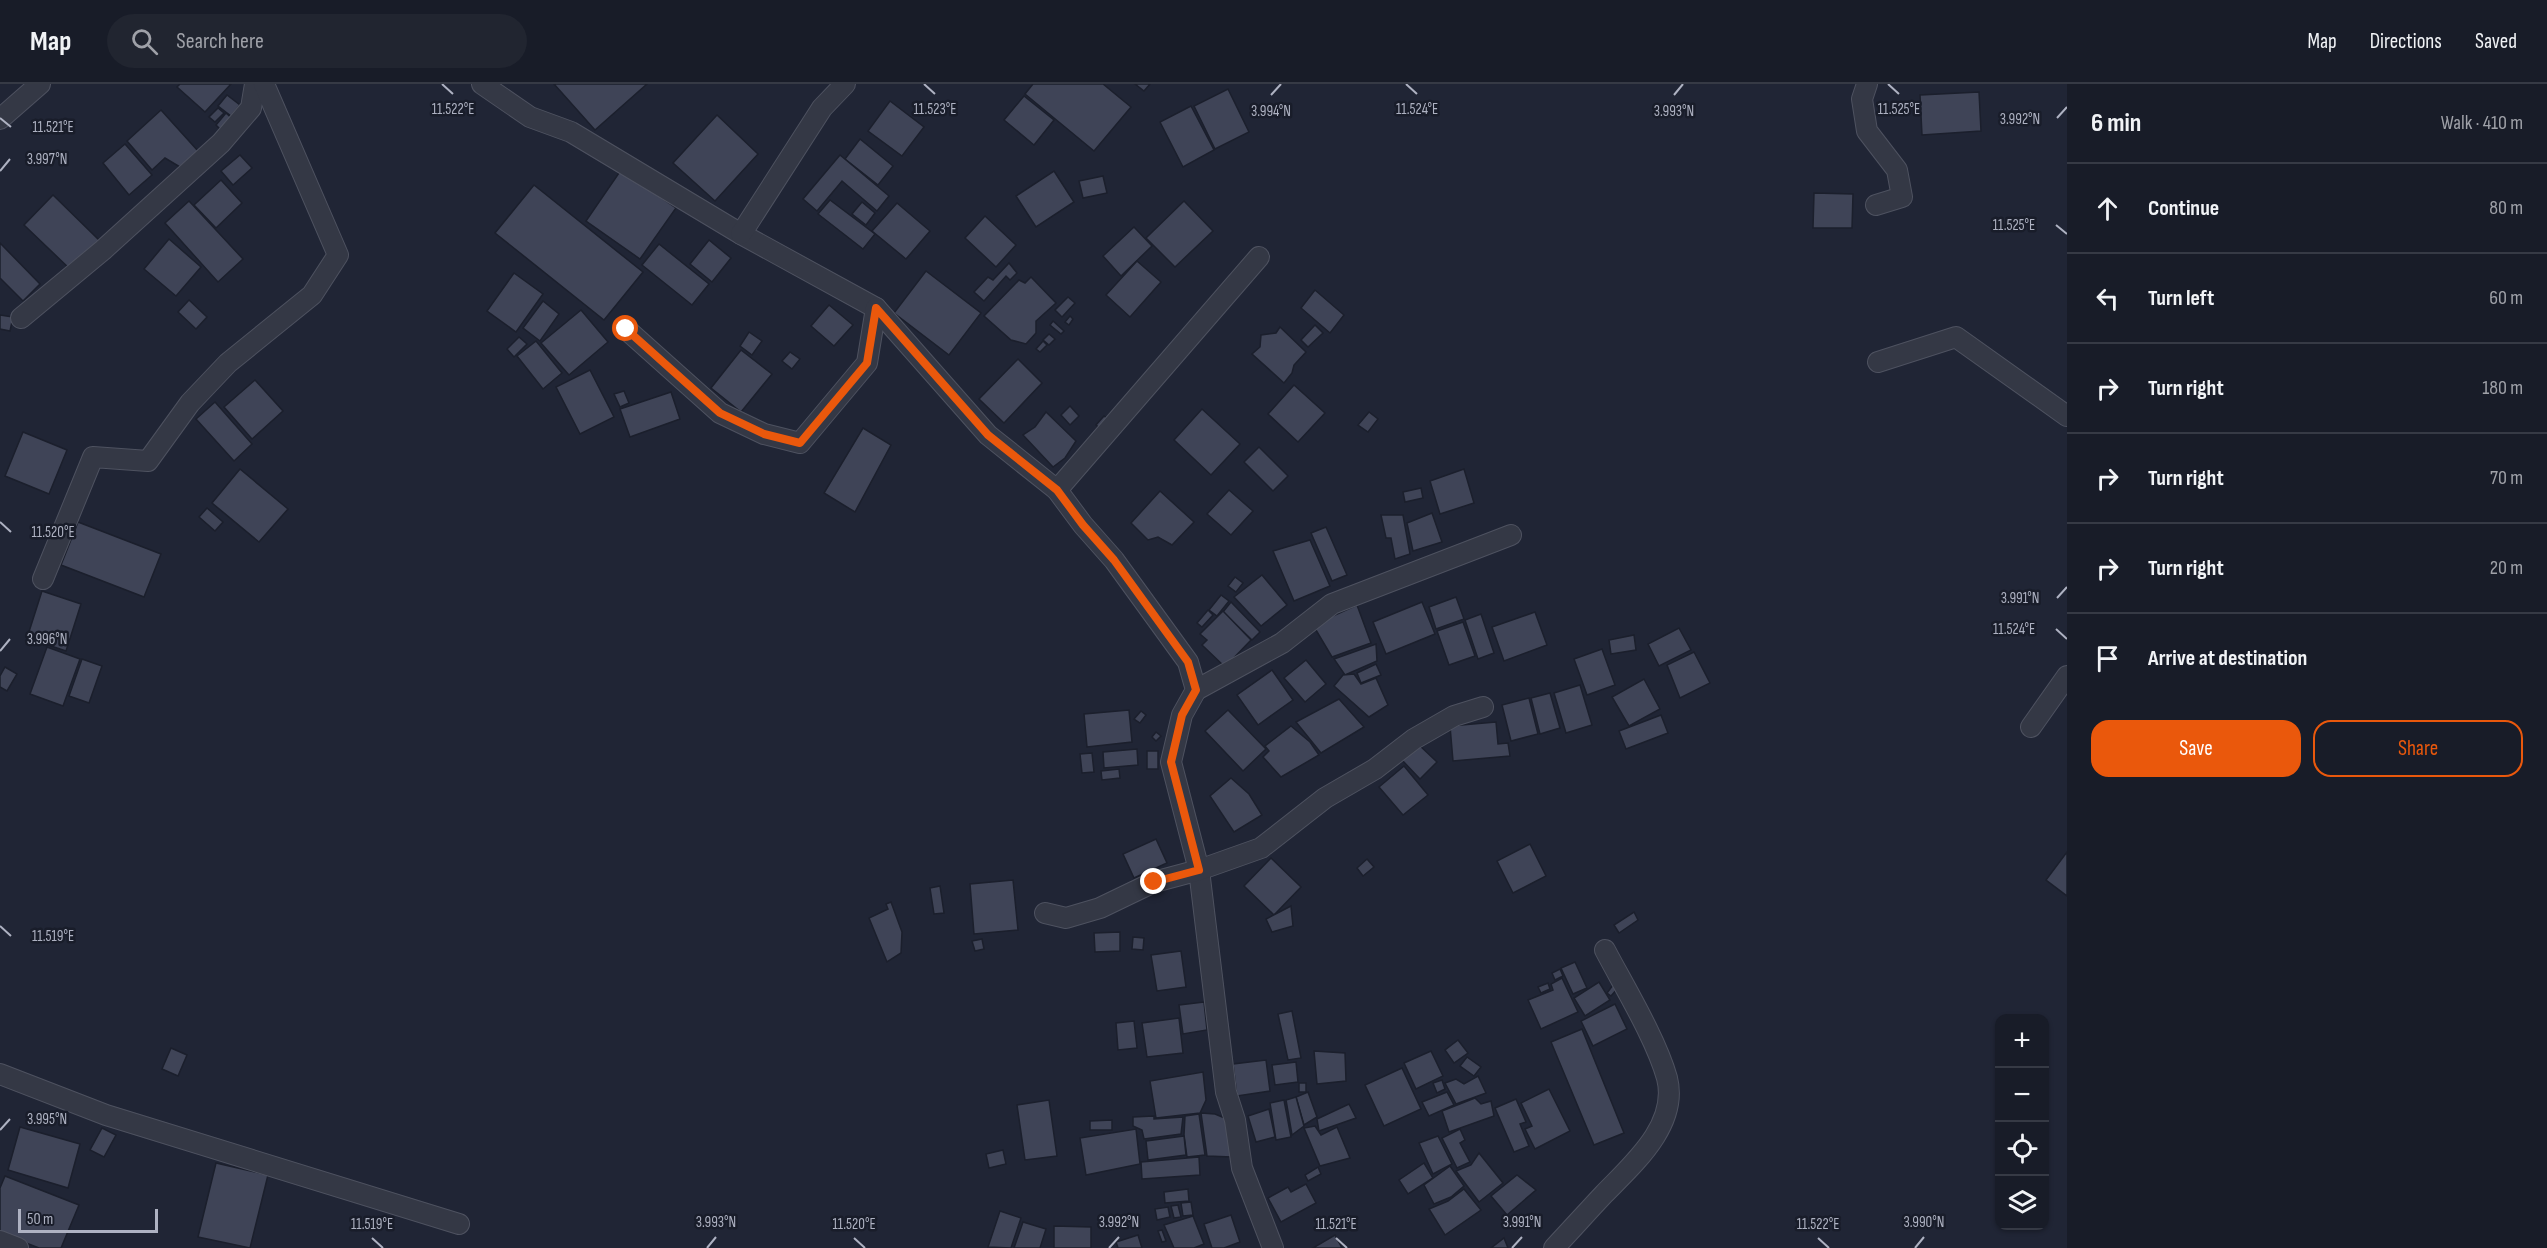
<!DOCTYPE html>
<meta charset="utf-8">
<style>
:root{--surface:#181c28;--page:#212530;--text:#f1f3f6;--muted:#9fa1a8;--line:#363a45;--accent:#ea580c}
body{margin:0;font-family:"Sofia Sans Condensed",sans-serif;background:var(--page);color:var(--text)}
.controls{position:absolute;right:18px;bottom:18px;display:grid;overflow:hidden;border-radius:12px;box-shadow:0 2px 4px #0004}
.controls button{width:54px;height:54px;display:grid;place-items:center;padding:0;border:0;border-bottom:2px solid var(--line);background:var(--surface);color:var(--text);font:30px sans-serif}
.scale{position:absolute;left:18px;bottom:15px;width:140px;box-sizing:border-box;padding-left:6px;border:3px solid #aeb2c2;border-top:0;font-size:16px;line-height:21px;white-space:nowrap;color:#aeb2c2;-webkit-text-stroke:4px #191d2a;paint-order:stroke}
.stop{position:absolute;width:18px;height:18px;margin:-14px;border:4px solid #ea580c;border-radius:50%;background:#fff}
.stop.end{background:#ea580c;border-color:#fff;box-shadow:0 2px 6px #0008}
.list{margin:0;padding:0;list-style:none}
h2{display:flex;justify-content:space-between;align-items:center;height:78px;margin:0;padding:0 24px;font-size:26px}
h2 small{font-size:20px;font-weight:400;color:var(--muted)}
.list li{display:grid;grid-template-columns:39px 1fr auto;gap:18px;align-items:center;box-sizing:border-box;height:90px;padding:0 24px;border-top:2px solid var(--line)}
.list b{display:block;font-size:22px;white-space:nowrap}
.list em{font-size:20px;font-style:normal;color:var(--muted)}
.actions{display:flex;gap:12px;padding:18px 24px}
.actions a{flex:1;padding:14px 0;border:2px solid var(--accent);border-radius:18px;text-align:center;font-size:21px;color:var(--accent)}
.actions .main{background:var(--accent);color:#fff}
.icon{flex:none;width:33px;height:33px;fill:none;stroke:currentColor;stroke-width:2;stroke-linecap:round;stroke-linejoin:round}
.map{position:relative;flex:none;width:2067px;height:1164px;overflow:hidden}
header{display:flex;align-items:center;gap:36px;box-sizing:border-box;height:84px;padding:0 30px;background:var(--surface);border-bottom:2px solid var(--line)}
header strong{font-size:28px}
nav{display:flex;gap:33px;margin-inline-start:auto;font-size:21px}
.search{width:420px;height:54px;background:var(--page);display:flex;align-items:center;gap:15px;box-sizing:border-box;padding:0 21px;border-radius:33px;color:var(--muted);font-size:22px}
main{display:flex}
aside{flex:1;background:var(--surface)}
.map>svg:first-child{display:block}
.building{fill:#3f4457;stroke:#1b1f2c;stroke-width:1.5}
.lines{fill:none;stroke-linecap:round;stroke-linejoin:round}
.minor-casing{stroke:#4e5260;stroke-width:22}
.minor{stroke:#343845;stroke-width:20}
.route{stroke:#ea580c;stroke-width:8}
.ticks{fill:none;stroke:#aeb2c2;stroke-width:2}
.ticks-label{font-size:15px;text-anchor:middle;fill:#aeb2c2;stroke:#191d2a;stroke-width:5;stroke-linejoin:round;paint-order:stroke}
</style>
<header>
<strong>Map</strong>
<div class="search"><svg class="icon" aria-label="search" viewBox="0 0 24 24"><circle cx="10" cy="10" r="6"/><path d="M15 15l6 6"/></svg>Search here</div>
<nav><a>Map</a><a>Directions</a><a>Saved</a></nav>
</header>
<main>
<div class="map">
<svg width="2067" height="1164" viewBox="0 0 2067 1164">
<rect width="100%" height="100%" fill="#202535"/>
<!-- building -->
<g class="building">
<path d="M180,0H231L205,28L177,3Z"/>
<path d="M554,0H647L595,46Z"/>
<path d="M1033,0H1103L1131,23L1094,67L1025,10Z"/>
<path d="M1135,0H1150L1144,7Z"/>
<path d="M1228,5L1249,48L1215,65L1194,22Z"/>
<path d="M1979,8L1981,47L1922,51L1920,11Z"/>
<path d="M227,11L240,21L231,32L218,22Z"/>
<path d="M1024,12L1054,36L1034,61L1004,36Z"/>
<path d="M890,17L924,43L902,72L868,47Z"/>
<path d="M1191,22L1214,66L1183,83L1160,38Z"/>
<path d="M218,24L224,29L215,38L209,33Z"/>
<path d="M161,26L198,67L180,83L165,74L152,86L127,57Z"/>
<path d="M226,29L237,39L226,51L216,41Z"/>
<path d="M717,31L758,70L715,117L673,79Z"/>
<path d="M860,55L893,82L878,101L845,75Z"/>
<path d="M125,60L152,91L129,111L103,79Z"/>
<path d="M240,71L252,84L233,101L221,87Z"/>
<path d="M840,71L889,112L877,127L842,97L817,127L803,115Z"/>
<path d="M621,86L676,124L640,175L586,137Z"/>
<path d="M1054,87L1074,118L1036,143L1016,112Z"/>
<path d="M1103,92L1107,109L1083,114L1079,97Z"/>
<path d="M221,96L242,119L216,144L194,121Z"/>
<path d="M534,101L643,188L604,236L495,149Z"/>
<path d="M1814,109L1853,110L1852,144H1813Z"/>
<path d="M53,111L101,158L72,187L24,141Z"/>
<path d="M830,116L875,150L863,165L818,130Z"/>
<path d="M189,117L243,175L218,198L165,139Z"/>
<path d="M1184,117L1213,147L1175,183L1146,154Z"/>
<path d="M862,118L875,129L866,141L852,130Z"/>
<path d="M897,119L930,147L906,175L872,147Z"/>
<path d="M985,132L1016,161L996,183L965,154Z"/>
<path d="M1134,143L1152,162L1121,192L1103,172Z"/>
<path d="M169,155L201,183L176,212L144,185Z"/>
<path d="M709,156L731,174L712,198L690,180Z"/>
<path d="M0,159L40,200L23,217L0,194Z"/>
<path d="M659,160L709,200L692,221L642,181Z"/>
<path d="M1137,177L1161,198L1130,233L1106,211Z"/>
<path d="M1009,179L1017,189L1010,196L1006,192L984,217L974,208L988,193L993,196Z"/>
<path d="M926,187L981,229L949,271L894,229Z"/>
<path d="M514,189L543,210L516,248L487,227Z"/>
<path d="M1031,193L1056,219L1036,237V249L1026,260L1011,256L984,232L1019,196L1025,199Z"/>
<path d="M1315,206L1344,231L1330,249L1301,224Z"/>
<path d="M1068,213L1075,219L1062,233L1055,226Z"/>
<path d="M189,216L207,233L196,245L178,228Z"/>
<path d="M543,217L559,230L540,257L523,244Z"/>
<path d="M829,221L853,241L834,262L811,242Z"/>
<path d="M581,226L608,258L569,291L541,259Z"/>
<path d="M0,231L13,233L10,247L0,245Z"/>
<path d="M1070,232L1073,235L1069,241L1065,238Z"/>
<path d="M1053,237L1064,247L1061,250L1050,241Z"/>
<path d="M1315,241L1323,249L1308,263L1301,256Z"/>
<path d="M1280,243L1306,268L1294,281L1292,289L1284,299L1252,270L1260,263L1261,251L1276,249Z"/>
<path d="M749,248L762,257L752,271L740,262Z"/>
<path d="M1049,250L1055,255L1049,261L1043,256Z"/>
<path d="M519,253L527,260L514,273L507,265Z"/>
<path d="M536,257L562,289L543,305L517,272Z"/>
<path d="M1043,257L1047,261L1040,268L1036,265Z"/>
<path d="M741,266L772,290L741,328L711,304Z"/>
<path d="M790,268L800,275L792,285L782,277Z"/>
<path d="M1018,275L1042,299L1004,339L979,315Z"/>
<path d="M590,286L614,333L580,350L556,303Z"/>
<path d="M255,296L283,327L252,355L224,323Z"/>
<path d="M1294,301L1325,329L1298,358L1268,330Z"/>
<path d="M624,307L629,319L620,323L614,310Z"/>
<path d="M671,308L680,335L630,353L620,325Z"/>
<path d="M215,318L252,360L234,377L196,335Z"/>
<path d="M1070,322L1079,332L1070,341L1061,331Z"/>
<path d="M1202,325L1240,360L1211,391L1174,356Z"/>
<path d="M1046,328L1076,357L1065,374L1053,383L1023,351L1035,343Z"/>
<path d="M1369,328L1378,335L1368,348L1358,341Z"/>
<path d="M1104,332L1109,336L1101,345L1096,341Z"/>
<path d="M863,344L891,361L855,428L824,409Z"/>
<path d="M23,348L67,366L49,410L5,392Z"/>
<path d="M1259,363L1288,392L1273,407L1244,378Z"/>
<path d="M240,385L288,425L259,458L212,419Z"/>
<path d="M1464,385L1474,419L1440,430L1430,397Z"/>
<path d="M1421,404L1423,414L1405,418L1403,408Z"/>
<path d="M1229,406L1253,427L1231,451L1207,430Z"/>
<path d="M1160,407L1194,438L1172,461L1158,453L1148,456L1131,439Z"/>
<path d="M207,424L223,438L215,447L199,433Z"/>
<path d="M1432,429L1442,458L1413,467L1407,439Z"/>
<path d="M1381,431H1403L1410,470L1395,475L1391,454H1386Z"/>
<path d="M78,438L161,470L144,513L61,481Z"/>
<path d="M1326,443L1347,491L1332,497L1311,449Z"/>
<path d="M1310,456L1330,502L1294,517L1273,467Z"/>
<path d="M1262,491L1287,521L1261,542L1234,513Z"/>
<path d="M1235,493L1243,499L1236,508L1228,502Z"/>
<path d="M42,507L81,520L66,567L27,554Z"/>
<path d="M1221,511L1229,517L1217,532L1209,526Z"/>
<path d="M1456,513L1464,535L1436,545L1429,523Z"/>
<path d="M1231,518L1260,548L1252,556L1223,528Z"/>
<path d="M1422,518L1435,550L1386,570L1373,538Z"/>
<path d="M1357,521L1371,559L1332,573L1313,541Z"/>
<path d="M1208,526L1213,531L1202,543L1197,539Z"/>
<path d="M1223,527L1251,556L1225,583L1202,561L1207,556L1200,550Z"/>
<path d="M1535,528L1547,561L1504,577L1492,543Z"/>
<path d="M1481,530L1494,569L1478,575L1465,536Z"/>
<path d="M1463,538L1475,572L1449,581L1437,547Z"/>
<path d="M1679,544L1691,566L1659,582L1648,560Z"/>
<path d="M1634,551L1636,566L1611,570L1609,556Z"/>
<path d="M1376,560L1377,577L1345,591L1334,575Z"/>
<path d="M47,563L80,575L63,622L30,610Z"/>
<path d="M1602,565L1615,601L1587,611L1574,575Z"/>
<path d="M1694,568L1710,599L1680,614L1667,581Z"/>
<path d="M82,575L102,582L89,619L69,612Z"/>
<path d="M1306,576L1326,600L1305,618L1284,594Z"/>
<path d="M1376,580L1381,591L1361,599L1357,589Z"/>
<path d="M5,583L17,590L7,607L0,603V592Z"/>
<path d="M1272,586L1293,616L1258,641L1237,611Z"/>
<path d="M1354,590L1361,600L1376,594L1388,621L1369,633L1334,602L1343,591Z"/>
<path d="M1644,595L1660,625L1629,642L1612,613Z"/>
<path d="M1580,601L1592,641L1566,649L1554,609Z"/>
<path d="M1550,609L1560,644L1540,650L1531,614Z"/>
<path d="M1529,614L1538,650L1511,657L1502,621Z"/>
<path d="M1339,615L1364,643L1321,669L1296,638Z"/>
<path d="M1129,626L1132,658L1087,663L1084,630Z"/>
<path d="M1228,626L1266,665L1243,687L1205,647Z"/>
<path d="M1141,627L1146,631L1140,639L1134,635Z"/>
<path d="M1661,631L1668,649L1626,665L1619,647Z"/>
<path d="M1496,638L1498,660L1508,659L1510,672L1453,677L1450,642Z"/>
<path d="M1291,642L1310,658L1319,671L1281,693L1263,673L1269,667L1265,662Z"/>
<path d="M1156,648L1161,652L1156,657L1152,653Z"/>
<path d="M1418,660L1437,678L1420,695L1402,676Z"/>
<path d="M1137,665L1138,681L1104,684L1103,668Z"/>
<rect x="1147" y="667" width="11" height="18"/>
<path d="M1092,669L1094,688L1082,689L1080,670Z"/>
<path d="M1404,682L1428,711L1403,731L1379,703Z"/>
<path d="M1119,685L1120,694L1102,696L1101,687Z"/>
<path d="M1231,694L1249,710L1262,731L1234,748L1210,712Z"/>
<path d="M1156,755L1167,779L1134,794L1123,770Z"/>
<path d="M1530,760L1546,792L1513,809L1497,777Z"/>
<path d="M2067,768V812L2046,796Z"/>
<path d="M1271,774L1301,803L1274,831L1244,802Z"/>
<path d="M1367,775L1374,783L1363,792L1357,784Z"/>
<path d="M1013,796L1018,846L974,850L970,800Z"/>
<path d="M940,802L944,829L934,830L930,804Z"/>
<path d="M891,818L902,848L901,869L887,878L869,834L888,825L886,820Z"/>
<path d="M1291,822L1293,842L1272,848L1266,835Z"/>
<path d="M1634,828L1638,836L1619,849L1614,841Z"/>
<path d="M1120,848V867L1095,868L1094,849Z"/>
<path d="M1133,853L1144,854L1143,866L1132,865Z"/>
<path d="M982,855L984,865L975,867L972,857Z"/>
<path d="M1181,867L1186,903L1157,907L1151,871Z"/>
<path d="M1575,878L1587,904L1573,910L1561,884Z"/>
<path d="M1560,885L1563,892L1555,896L1552,889Z"/>
<path d="M1562,894L1578,928L1541,945L1528,916L1553,906L1551,900Z"/>
<path d="M1599,898L1610,916L1585,932L1574,914Z"/>
<path d="M1548,899L1550,905L1541,909L1538,903Z"/>
<path d="M1613,901L1617,905L1611,912L1607,909Z"/>
<path d="M1204,918L1207,946L1183,950L1179,921Z"/>
<path d="M1615,920L1627,945L1593,962L1581,937Z"/>
<path d="M1292,927L1301,974L1288,976L1278,930Z"/>
<path d="M1179,934L1183,969L1147,973L1142,939Z"/>
<path d="M1134,937L1137,964L1118,966L1116,939Z"/>
<path d="M1582,945L1624,1049L1594,1061L1551,958Z"/>
<path d="M1458,956L1468,969L1454,979L1445,966Z"/>
<path d="M171,964L187,971L178,992L162,985Z"/>
<path d="M1314,967L1345,969L1346,997L1317,1000Z"/>
<path d="M1431,967L1443,992L1416,1005L1404,979Z"/>
<path d="M1467,973L1481,983L1474,992L1460,982Z"/>
<path d="M1266,976L1270,1007L1237,1012L1233,980Z"/>
<path d="M1296,978L1298,998L1275,1001L1272,981Z"/>
<path d="M1402,984L1421,1025L1384,1042L1365,1001Z"/>
<path d="M1203,988L1206,1016L1200,1029L1156,1034L1150,997Z"/>
<path d="M1478,992L1486,1009L1456,1020L1445,999L1456,995L1464,1000Z"/>
<path d="M1442,996L1445,1005L1437,1009L1433,999Z"/>
<rect x="1299" y="999" width="7" height="9"/>
<path d="M1549,1005L1570,1047L1535,1065L1525,1045L1532,1042L1521,1019Z"/>
<path d="M1308,1008L1317,1033L1304,1041L1296,1013Z"/>
<path d="M1447,1008L1454,1021L1429,1032L1422,1018Z"/>
<path d="M1296,1013L1304,1042L1292,1051L1286,1016Z"/>
<path d="M1475,1014L1481,1020L1491,1017L1494,1032L1449,1048L1442,1027Z"/>
<path d="M1516,1015L1526,1038L1520,1040L1529,1062L1514,1068L1495,1024Z"/>
<path d="M1049,1016L1057,1072L1025,1076L1017,1021Z"/>
<path d="M1284,1016L1291,1053L1276,1056L1270,1019Z"/>
<path d="M1349,1020L1356,1034L1319,1047L1317,1035Z"/>
<path d="M1269,1025L1275,1053L1256,1058L1248,1032Z"/>
<path d="M1201,1029L1215,1030L1227,1035L1232,1073L1207,1072Z"/>
<path d="M1199,1030L1205,1071L1187,1073L1184,1051L1185,1032Z"/>
<path d="M1154,1032V1035L1183,1033L1181,1050L1144,1055L1142,1046L1133,1042V1033Z"/>
<path d="M1112,1036V1046H1090V1037Z"/>
<path d="M1315,1042L1321,1051L1337,1043L1350,1074L1320,1082L1304,1044Z"/>
<path d="M20,1043L80,1060L68,1104L8,1086Z"/>
<path d="M102,1044L116,1051L104,1073L90,1066Z"/>
<path d="M1136,1045L1140,1080L1086,1091L1080,1054Z"/>
<path d="M1460,1045L1465,1056L1460,1059L1470,1078L1457,1084L1442,1054Z"/>
<path d="M1184,1052L1186,1071L1148,1076L1146,1057Z"/>
<path d="M1438,1052L1452,1080L1433,1090L1419,1059Z"/>
<path d="M1003,1066L1006,1080L989,1084L986,1070Z"/>
<path d="M1479,1069L1503,1099L1479,1118L1456,1087L1471,1081Z"/>
<path d="M1199,1073L1200,1091L1142,1095L1141,1078Z"/>
<path d="M216,1079L268,1091L250,1164L198,1153Z"/>
<path d="M1424,1079L1433,1094L1408,1110L1399,1096Z"/>
<path d="M1450,1082L1464,1102L1451,1113L1434,1120L1424,1101Z"/>
<path d="M1318,1083L1321,1090L1308,1097L1305,1091Z"/>
<path d="M1517,1091L1536,1106L1507,1131L1491,1112Z"/>
<path d="M5,1092L79,1121L61,1164H39L0,1149V1104Z"/>
<path d="M1306,1100L1316,1119L1281,1138L1268,1114L1288,1103L1291,1108Z"/>
<path d="M1188,1105L1189,1117L1165,1119L1164,1108Z"/>
<path d="M1464,1105L1481,1126L1445,1151L1429,1125L1448,1117Z"/>
<path d="M1191,1118L1193,1131L1183,1132L1181,1119Z"/>
<path d="M1178,1121L1181,1133L1174,1134L1171,1122Z"/>
<path d="M1168,1123L1170,1133L1157,1136L1155,1125Z"/>
<path d="M1000,1127L1021,1134L1011,1164L988,1163Z"/>
<path d="M1231,1131L1240,1158L1224,1164H1212L1204,1140Z"/>
<path d="M1193,1132L1204,1160L1194,1164H1174L1164,1141Z"/>
<path d="M1023,1138L1046,1145L1040,1164H1014Z"/>
<path d="M1054,1142L1091,1143V1164H1054Z"/>
<path d="M1162,1146L1166,1157L1162,1158L1158,1147Z"/>
<path d="M1138,1151L1142,1164H1118L1116,1158Z"/>
<path d="M1335,1151L1342,1164H1313Z"/>
<path d="M1504,1154L1508,1164H1491Z"/>
</g>
<g class="lines">
<!-- minor casing -->
<g class="minor-casing">
<g id="minor">
<path d="M482,0L530,33L571,48L741,150L876,224L988,351L1057,406"/>
<path d="M1867,0L1862,15L1867,47L1897,86L1902,113L1876,121"/>
<path d="M0,35L40,0"/>
<path d="M741,150L822,24L845,0"/>
<path d="M1259,173L1057,406L1083,441L1114,476L1188,578L1196,606L1182,631L1171,678L1199,786L1226,1008L1235,1036L1242,1084L1273,1164"/>
<path d="M21,234L103,166L221,59L251,24L255,0"/>
<path d="M626,245L720,329L764,350L800,359L867,279L876,224"/>
<path d="M1878,278L1956,253L2067,332"/>
<path d="M43,495L93,373L148,377L190,319L228,279L312,211L338,171L264,0"/>
<path d="M1196,606L1282,559L1332,520L1511,451"/>
<path d="M2031,643L2067,592"/>
<path d="M1045,829L1066,834L1100,824L1154,798L1199,786L1261,764L1325,714L1375,685L1414,655L1454,632L1483,623"/>
<path d="M0,990L106,1031L459,1140"/>
<path d="M0,1157L18,1164"/>
<path d="M1554,1164C1571,1146 1587,1128 1604,1110C1632,1081 1679,1041 1667,994C1656,955 1625,904 1605,866"/>
</g>
</g>
<!-- minor -->
<use href="#minor" class="minor"/>
</g>
<g class="lines">
<!-- route -->
<path class="route" d="M626,245L720,329L764,350L800,359L867,279L876,224L988,351L1057,406L1083,441L1114,476L1188,578L1196,606L1182,631L1171,678L1199,786L1154,798"/>
</g>
<!-- ticks -->
<path class="ticks" d="M442,0L453,10M924,0L935,10M1406,0L1417,10M1888,0L1899,10M1271,11L1281,0M1674,11L1683,0M0,34L11,43M2057,34L2067,23M0,87L10,75M2056,141L2067,150M0,438L11,448M2057,514L2067,503M2056,545L2067,555M0,567L10,555M0,842L11,852M0,1046L10,1035M372,1154L383,1164M854,1154L865,1164M1336,1154L1347,1164M1818,1154L1829,1164M707,1164L716,1153M1109,1164L1119,1153M1512,1164L1522,1153M1915,1164L1924,1153"/>
<g class="ticks-label">
<text x="453" y="30">11.522°E</text>
<text x="935" y="30">11.523°E</text>
<text x="1417" y="30">11.524°E</text>
<text x="1899" y="30">11.525°E</text>
<text x="1271" y="32">3.994°N</text>
<text x="1674" y="32">3.993°N</text>
<text x="2020" y="40">3.992°N</text>
<text x="53" y="48">11.521°E</text>
<text x="47" y="80">3.997°N</text>
<text x="2014" y="146">11.525°E</text>
<text x="53" y="453">11.520°E</text>
<text x="2020" y="519">3.991°N</text>
<text x="2014" y="550">11.524°E</text>
<text x="47" y="560">3.996°N</text>
<text x="53" y="857">11.519°E</text>
<text x="47" y="1040">3.995°N</text>
<text x="716" y="1143">3.993°N</text>
<text x="1119" y="1143">3.992°N</text>
<text x="1522" y="1143">3.991°N</text>
<text x="1924" y="1143">3.990°N</text>
<text x="372" y="1145">11.519°E</text>
<text x="854" y="1145">11.520°E</text>
<text x="1336" y="1145">11.521°E</text>
<text x="1818" y="1145">11.522°E</text>
</g>
</svg>
<div class="controls">
<button>+</button>
<button>−</button>
<button><svg class="icon" aria-label="locate" viewBox="0 0 24 24"><circle cx="12" cy="12" r="6"/><path d="M12 2v4M12 18v4M2 12h4M18 12h4"/></svg></button>
<button><svg class="icon" aria-label="layers" viewBox="0 0 24 24"><path d="M12 4l9 5-9 5-9-5zM3 14l9 5 9-5"/></svg></button>
</div>
<div class="scale">50 m</div>
<div class="stop" style="left:626px;top:245px"></div>
<div class="stop end" style="left:1154px;top:798px"></div>
</div>
<aside>
<h2>6 min<small>Walk · 410 m</small></h2>
<ul class="list">
<li><svg class="icon" aria-label="ahead" viewBox="0 0 24 24"><path d="M12 20V5M6 11l6-6 6 6"/></svg><div><b>Continue</b></div><em>80 m</em></li>
<li><svg class="icon" aria-label="left" viewBox="0 0 24 24"><path d="M17 20v-9H6M10 6l-5 5 5 5"/></svg><div><b>Turn left</b></div><em>60 m</em></li>
<li><svg class="icon" aria-label="right" viewBox="0 0 24 24"><path d="M7 20v-9h11M14 6l5 5-5 5"/></svg><div><b>Turn right</b></div><em>180 m</em></li>
<li><svg class="icon" aria-label="right" viewBox="0 0 24 24"><path d="M7 20v-9h11M14 6l5 5-5 5"/></svg><div><b>Turn right</b></div><em>70 m</em></li>
<li><svg class="icon" aria-label="right" viewBox="0 0 24 24"><path d="M7 20v-9h11M14 6l5 5-5 5"/></svg><div><b>Turn right</b></div><em>20 m</em></li>
<li><svg class="icon" aria-label="arrive" viewBox="0 0 24 24"><path d="M6 21V4h12l-3 4 3 4H6"/></svg><div><b>Arrive at destination</b></div></li>
</ul>
<div class="actions"><a class="main">Save</a><a>Share</a></div>
</aside>
</main>
